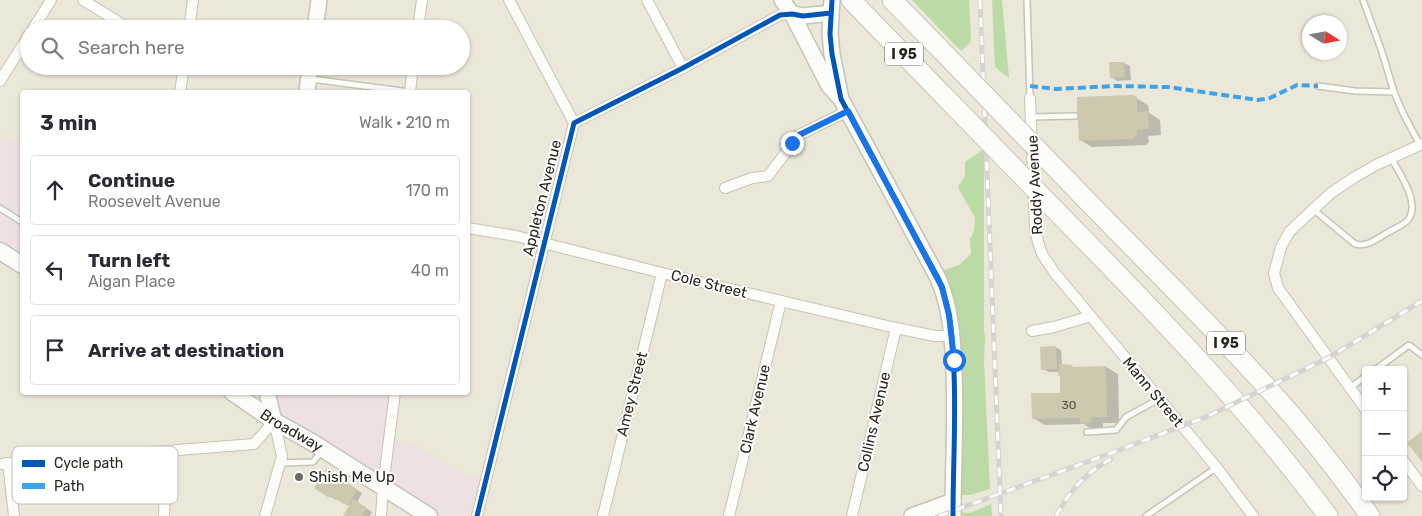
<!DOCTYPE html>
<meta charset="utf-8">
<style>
:root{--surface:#fff;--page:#f7f7f7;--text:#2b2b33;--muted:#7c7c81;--line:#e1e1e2}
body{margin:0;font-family:Rubik,sans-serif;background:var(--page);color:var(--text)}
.controls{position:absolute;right:15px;bottom:15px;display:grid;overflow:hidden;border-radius:5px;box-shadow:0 1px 4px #0004}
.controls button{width:45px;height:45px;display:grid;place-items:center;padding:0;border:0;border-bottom:1px solid var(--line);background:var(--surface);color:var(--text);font:25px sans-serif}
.compass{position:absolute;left:1302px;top:15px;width:45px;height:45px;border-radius:50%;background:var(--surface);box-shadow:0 1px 4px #0004;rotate:101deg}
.stop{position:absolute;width:15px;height:15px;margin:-11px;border:4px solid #1a73e8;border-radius:50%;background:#fff}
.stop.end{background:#1a73e8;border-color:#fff;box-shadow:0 1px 5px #0008}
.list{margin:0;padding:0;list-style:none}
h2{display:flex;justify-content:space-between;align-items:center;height:65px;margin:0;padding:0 20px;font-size:21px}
h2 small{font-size:16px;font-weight:400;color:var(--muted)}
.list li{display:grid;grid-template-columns:32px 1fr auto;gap:15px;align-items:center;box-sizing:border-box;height:70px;margin:0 10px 10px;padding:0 10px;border:1px solid var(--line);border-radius:5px}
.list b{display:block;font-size:19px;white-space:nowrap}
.list p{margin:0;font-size:16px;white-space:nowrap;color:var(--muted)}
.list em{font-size:16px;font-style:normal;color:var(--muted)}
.icon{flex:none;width:28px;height:28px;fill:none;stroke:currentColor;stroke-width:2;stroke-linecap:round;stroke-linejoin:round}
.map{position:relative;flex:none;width:1422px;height:516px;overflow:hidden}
.search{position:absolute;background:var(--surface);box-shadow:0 1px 4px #0004;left:20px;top:20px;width:450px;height:55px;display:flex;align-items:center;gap:12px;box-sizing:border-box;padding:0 18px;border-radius:28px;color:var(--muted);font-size:19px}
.panel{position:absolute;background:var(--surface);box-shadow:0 1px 4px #0004;left:20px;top:90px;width:450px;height:305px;border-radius:5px}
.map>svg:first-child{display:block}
.commercial{fill:#eee1e2}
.forest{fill:#bbdaa5}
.shadow{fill:#0003}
.building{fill:#cec8ae}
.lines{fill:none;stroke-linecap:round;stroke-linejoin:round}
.lane-casing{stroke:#c6c4b8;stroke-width:8}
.street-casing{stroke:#c6c4b8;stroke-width:12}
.secondary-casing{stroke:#c6c4b8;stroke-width:18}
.primary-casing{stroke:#c6c4b8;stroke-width:19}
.highway-casing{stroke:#c6c4b8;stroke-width:21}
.lane{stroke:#fcfcf9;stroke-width:5}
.street{stroke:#fcfcf9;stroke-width:10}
.secondary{stroke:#fcfcf9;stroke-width:15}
.primary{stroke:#fcfcf9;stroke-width:16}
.highway{stroke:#fcfcf9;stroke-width:19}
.rail-casing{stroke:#d6d4d0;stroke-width:5}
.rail{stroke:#fff;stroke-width:3;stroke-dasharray:9;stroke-linecap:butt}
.highway-bridge-casing{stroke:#c6c4b8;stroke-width:21;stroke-linecap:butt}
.highway-bridge{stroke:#fcfcf9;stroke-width:19}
.quiet{stroke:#3ea2ea;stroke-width:4;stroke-dasharray:8 4;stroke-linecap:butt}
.cycleway-casing{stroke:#fff;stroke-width:8}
.cycleway{stroke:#0057b8;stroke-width:5}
.route{stroke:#1a73e8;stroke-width:6}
.poi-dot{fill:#6c6a5e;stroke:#fff;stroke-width:2}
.labels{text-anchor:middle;stroke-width:4;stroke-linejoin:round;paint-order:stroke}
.number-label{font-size:12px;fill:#524e40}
.shield{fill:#fff;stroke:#686760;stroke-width:1}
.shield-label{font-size:14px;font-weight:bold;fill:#28261c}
.street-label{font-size:15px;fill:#28261c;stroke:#fff}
.poi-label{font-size:15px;fill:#28261c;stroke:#fff;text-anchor:start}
.key{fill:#fff;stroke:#bebebb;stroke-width:1}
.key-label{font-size:14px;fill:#28261c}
</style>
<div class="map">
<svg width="1422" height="516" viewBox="0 0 1422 516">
<rect width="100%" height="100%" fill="#ebe8d9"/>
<!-- commercial -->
<g class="commercial">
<path d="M0,135L22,143V264L0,251Z"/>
<path d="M340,392L349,396L358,393H389L391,396L387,437L413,443L457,470L461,474L481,479L474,516H429L228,393Z"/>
</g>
<!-- forest -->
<g class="forest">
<path d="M912,0H969L971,39L970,43L961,51Z"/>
<path d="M992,0H1002L1009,78L995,67Z"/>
<path d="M984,149V329L985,339L984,362L990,489L970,495H950L947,339L932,274L959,265L971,254L970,239L974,231L975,218L958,187L965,176V162Z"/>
<path d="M991,504L992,516H950L952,512L970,513Z"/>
</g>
<!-- shadow -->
<g class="shadow">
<path d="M1124,63L1130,66L1131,80L1117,81L1111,77Z"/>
<path d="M1133,96L1148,105L1149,113L1160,120L1161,135L1148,136L1149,142L1146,145L1092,147L1080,140Z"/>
<path d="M1055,347L1061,350L1062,365L1072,366L1075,368L1106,367L1118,374L1119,423H1103V430H1093L1084,424L1045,425L1033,418L1061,394L1060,372H1049L1043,369Z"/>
<path d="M327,471L362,493L357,503L372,512L370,516H344L350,506L337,498L336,500L316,488Z"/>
</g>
<!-- building -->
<g class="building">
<path d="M1109,62H1124L1125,77L1110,78Z"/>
<path d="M1133,95L1137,97V112L1148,111L1149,129L1137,130V135L1133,139L1079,141L1078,119L1079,115L1077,112V97Z"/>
<path d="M1056,346L1057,369L1041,370L1040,347Z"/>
<path d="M1059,364L1072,365V367L1106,366L1107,417H1091V423L1080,424V418L1032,419L1031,393H1060V376H1058Z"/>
<path d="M1422,431V462L1407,443Z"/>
<path d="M326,469L357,489L348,506L330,496L329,498L314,488Z"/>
<path d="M353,499L367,508L362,516H343Z"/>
</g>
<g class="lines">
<!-- lane casing -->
<g class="lane-casing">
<g id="lane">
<path d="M1027,0L1030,98"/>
<path d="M1363,0L1382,52L1394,92"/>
<path d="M311,79L410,92"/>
<path d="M1318,86L1355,91L1394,92L1403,113L1420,145"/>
<path d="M1031,117L1075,116"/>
<path d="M0,208L22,222"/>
<path d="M1314,210L1355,244C1368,247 1376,239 1387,233C1393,229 1402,226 1407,221C1422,205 1400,174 1391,158"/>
<path d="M1375,370L1409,345L1422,355"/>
<path d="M1350,388L1366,376"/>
<path d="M1087,432L1116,430L1126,417L1159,399"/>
<path d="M280,463L313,462L321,452"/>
<path d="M1146,516L1216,468"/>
</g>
</g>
<!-- street casing -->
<g class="street-casing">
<g id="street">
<path d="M83,0L130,29"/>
<path d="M509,0L574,123"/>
<path d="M647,0L683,68"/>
<path d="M33,29L51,0"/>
<path d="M189,29L193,0"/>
<path d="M418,29L422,0"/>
<path d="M0,81L29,35"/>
<path d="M180,92L184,66"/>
<path d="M410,92L413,66"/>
<path d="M1030,98L1035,230L1038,242L1042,254L1054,272L1217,468L1253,516"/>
<path d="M725,188L752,178L768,176L799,135L848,111"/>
<path d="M468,228L516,236L662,273L896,328L935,336H952"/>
<path d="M1032,331L1054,327L1091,316"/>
<path d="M1366,410L1278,288L1274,273L1281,247L1290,231L1331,193L1355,177L1376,165L1422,144"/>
<path d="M1403,460L1422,486"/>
<path d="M8,463L14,516"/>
<path d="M0,464L254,444L274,421"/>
<path d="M164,516L166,465L165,452"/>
<path d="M265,516L282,456L274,421"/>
<path d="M381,516L383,487L395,392"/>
<path d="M477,516L574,123L683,68L780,15L792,14"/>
<path d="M603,516L662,273"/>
<path d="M729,516L781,301"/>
<path d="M852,516L896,328"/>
</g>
</g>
<!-- secondary casing -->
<g class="secondary-casing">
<g id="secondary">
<path d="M782,0L792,14L829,86L840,98"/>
<path d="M832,0L830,34L832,54L841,99L938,278C951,308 953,340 954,373C956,421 953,468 953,516"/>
<path d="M792,14L803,16L831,13"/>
<path d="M315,29L319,0"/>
<path d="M307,92L310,66"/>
<path d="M268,392V396L274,421"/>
<path d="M912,516L953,501"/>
</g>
</g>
<!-- primary casing -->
<g class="primary-casing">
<g id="primary">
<path d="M0,251L22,265"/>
<path id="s1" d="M232,392L274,421L310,441L429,516"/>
</g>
</g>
<!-- highway casing -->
<g class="highway-casing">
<g id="highway">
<path d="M851,0L946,98"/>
<path d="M892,0L943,52"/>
<path d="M1068,181C1139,255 1213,326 1281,403C1313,439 1342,477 1370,516"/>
<path d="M1064,219C1157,314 1249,409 1328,516"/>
</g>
</g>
<!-- lane -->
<use href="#lane" class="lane"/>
<!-- street -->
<use href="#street" class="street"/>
<!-- secondary -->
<use href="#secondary" class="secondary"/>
<!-- primary -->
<use href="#primary" class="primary"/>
<!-- highway -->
<use href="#highway" class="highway"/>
<!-- rail casing -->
<g class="rail-casing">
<g id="rail">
<path d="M980,0L1001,516"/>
<path d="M939,516L1114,452L1206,417L1328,358L1422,301"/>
<path d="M1056,516C1069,492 1086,472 1111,459"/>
</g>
</g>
<!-- rail -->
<use href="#rail" class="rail"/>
<!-- highway-bridge casing -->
<g class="highway-bridge-casing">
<g id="highway-bridge">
<path d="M943,52L1068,181"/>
<path d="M946,98L1064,219"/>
</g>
</g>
<!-- highway-bridge -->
<use href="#highway-bridge" class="highway-bridge"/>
<!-- quiet -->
<path class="quiet" d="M1030,86L1056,89L1114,86L1168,87L1258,100L1270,98L1297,85L1318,86"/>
<!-- cycleway casing -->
<g class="cycleway-casing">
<g id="cycleway">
<path d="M832,0L830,34L832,54L841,99L938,278C951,308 953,340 954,373C956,421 953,468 953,516"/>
<path d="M477,516L574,123L683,68L780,15L792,14L803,16L831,13"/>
</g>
</g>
<!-- cycleway -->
<use href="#cycleway" class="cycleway"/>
</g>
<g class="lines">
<!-- route -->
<path class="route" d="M792,143L799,135L848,111L942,287L949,315L954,360"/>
</g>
<!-- markers -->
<circle class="poi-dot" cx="299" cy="477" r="5"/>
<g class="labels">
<!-- number labels -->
<g class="number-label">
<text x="1069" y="409">30</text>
</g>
<!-- shield labels -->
<g class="shield">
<rect x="885" y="42.5" width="38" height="23" rx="4"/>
<rect x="1207" y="331.5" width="38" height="23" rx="4"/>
</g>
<g class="shield-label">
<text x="904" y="59">I 95</text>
<text x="1226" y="348">I 95</text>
</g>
<!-- street labels -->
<g class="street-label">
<text transform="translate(1035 185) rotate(-93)" y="5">Roddy Avenue</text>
<text transform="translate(542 198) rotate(-76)" y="5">Appleton Avenue</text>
<text transform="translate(709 284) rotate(14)" y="5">Cole Street</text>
<text transform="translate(1153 392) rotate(50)" y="5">Mann Street</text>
<text transform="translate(632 394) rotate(-76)" y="5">Amey Street</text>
<text transform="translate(755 409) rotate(-77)" y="5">Clark Avenue</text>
<text transform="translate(874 422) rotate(-77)" y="5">Collins Avenue</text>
<text dy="5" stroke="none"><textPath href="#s1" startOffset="71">Broadway</textPath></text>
</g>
<!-- poi labels -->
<g class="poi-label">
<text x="309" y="482">Shish Me Up</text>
</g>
</g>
<!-- legend -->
<rect x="12" y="446" width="166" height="58" rx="8" class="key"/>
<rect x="22" y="460" width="23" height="7" fill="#0057b8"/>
<rect x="22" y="483" width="23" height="6" fill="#3ea2ea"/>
<g class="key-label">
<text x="54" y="468">Cycle path</text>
<text x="54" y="491">Path</text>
</g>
</svg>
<div class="controls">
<button>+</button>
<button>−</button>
<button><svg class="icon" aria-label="locate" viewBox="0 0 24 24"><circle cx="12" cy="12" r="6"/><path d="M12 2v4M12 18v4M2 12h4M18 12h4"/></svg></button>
</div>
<svg class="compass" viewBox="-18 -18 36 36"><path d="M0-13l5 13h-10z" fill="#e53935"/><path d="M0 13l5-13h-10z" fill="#7c7c81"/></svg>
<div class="stop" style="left:954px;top:360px"></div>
<div class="stop end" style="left:792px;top:143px"></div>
<div class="search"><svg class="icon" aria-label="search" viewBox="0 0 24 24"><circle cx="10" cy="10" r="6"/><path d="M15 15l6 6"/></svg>Search here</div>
<section class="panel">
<h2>3 min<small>Walk · 210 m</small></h2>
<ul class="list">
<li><svg class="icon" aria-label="ahead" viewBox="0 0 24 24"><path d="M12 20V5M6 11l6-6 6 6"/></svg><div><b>Continue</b><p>Roosevelt Avenue</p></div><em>170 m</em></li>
<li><svg class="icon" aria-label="left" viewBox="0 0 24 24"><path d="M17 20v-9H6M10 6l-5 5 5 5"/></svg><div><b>Turn left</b><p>Aigan Place</p></div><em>40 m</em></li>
<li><svg class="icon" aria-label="arrive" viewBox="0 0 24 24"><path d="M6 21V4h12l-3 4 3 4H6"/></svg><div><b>Arrive at destination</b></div></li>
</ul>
</section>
</div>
